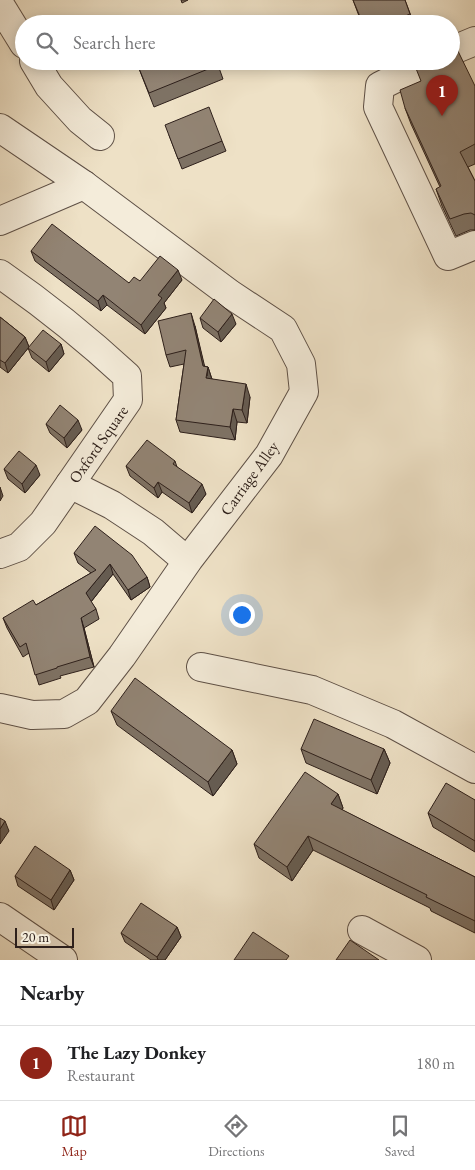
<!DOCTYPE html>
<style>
:root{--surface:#fff;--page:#f6f6f6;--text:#202124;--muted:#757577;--line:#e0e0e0;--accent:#8f2418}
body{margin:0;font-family:"EB Garamond",serif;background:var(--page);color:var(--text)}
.scale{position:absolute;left:15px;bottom:12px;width:59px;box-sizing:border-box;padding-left:5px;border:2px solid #2e201b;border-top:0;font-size:14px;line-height:18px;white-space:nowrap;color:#2e201b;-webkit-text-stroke:4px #f4ecda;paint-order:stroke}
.you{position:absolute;left:241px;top:614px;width:18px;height:18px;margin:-12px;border:4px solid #fff;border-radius:50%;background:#1a73e8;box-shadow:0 0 0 8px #1a73e833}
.badge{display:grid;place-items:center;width:32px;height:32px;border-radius:50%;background:var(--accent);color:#fff;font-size:16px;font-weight:700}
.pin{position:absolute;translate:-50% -41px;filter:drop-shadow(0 1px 2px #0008)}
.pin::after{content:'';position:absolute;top:26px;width:18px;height:15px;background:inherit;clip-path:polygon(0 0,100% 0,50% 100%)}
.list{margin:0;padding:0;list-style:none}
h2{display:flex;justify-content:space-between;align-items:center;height:65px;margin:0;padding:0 20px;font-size:21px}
h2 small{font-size:16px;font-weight:400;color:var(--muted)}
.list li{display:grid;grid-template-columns:32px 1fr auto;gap:15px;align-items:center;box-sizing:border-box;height:75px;padding:0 20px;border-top:1px solid var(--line)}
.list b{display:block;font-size:19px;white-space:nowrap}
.list p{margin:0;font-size:16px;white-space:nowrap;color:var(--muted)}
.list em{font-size:16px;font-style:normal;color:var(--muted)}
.icon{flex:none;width:28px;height:28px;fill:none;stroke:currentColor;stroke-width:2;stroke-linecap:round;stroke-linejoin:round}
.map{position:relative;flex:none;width:475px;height:960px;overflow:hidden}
.search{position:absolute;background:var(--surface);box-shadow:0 2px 12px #0003;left:15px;right:15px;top:15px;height:55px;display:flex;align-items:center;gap:12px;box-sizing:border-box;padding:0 18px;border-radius:28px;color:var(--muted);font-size:19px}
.sheet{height:140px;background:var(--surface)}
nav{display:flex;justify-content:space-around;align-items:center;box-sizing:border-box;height:70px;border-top:1px solid var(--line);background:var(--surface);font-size:14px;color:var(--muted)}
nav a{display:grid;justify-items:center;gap:2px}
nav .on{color:var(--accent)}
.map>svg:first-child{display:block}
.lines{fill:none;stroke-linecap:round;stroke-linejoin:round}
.minor-casing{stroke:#5e5046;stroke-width:30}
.minor{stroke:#f4ecda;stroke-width:28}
.wall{fill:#7e7264;stroke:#2e201b}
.shaded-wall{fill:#665c51;stroke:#2e201b}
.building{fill:#928474;stroke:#2e201b}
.labels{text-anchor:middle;stroke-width:4;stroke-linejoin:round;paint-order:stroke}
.street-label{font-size:16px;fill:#2e201b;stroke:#f4ecda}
</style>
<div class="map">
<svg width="475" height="960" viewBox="0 0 475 960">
<rect width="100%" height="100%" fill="#eee1c6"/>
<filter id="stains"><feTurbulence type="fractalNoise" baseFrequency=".004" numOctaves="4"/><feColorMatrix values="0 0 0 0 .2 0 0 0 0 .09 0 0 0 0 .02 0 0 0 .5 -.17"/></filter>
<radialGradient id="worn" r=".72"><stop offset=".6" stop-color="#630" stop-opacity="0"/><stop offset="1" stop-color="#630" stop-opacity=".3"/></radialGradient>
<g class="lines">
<!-- minor casing -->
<g class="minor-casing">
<g id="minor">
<path d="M0,5L24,44"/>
<path d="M451,51L475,41"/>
<path d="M34,61L49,86L80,120L100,136"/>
<path d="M430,61L380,86L378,107L448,256L475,245"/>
<path d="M0,128L84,185L230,294L283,329L301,364L304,392L269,455L189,559L122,656L87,701L64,714L32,715L0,708"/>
<path d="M0,221L84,185"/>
<path d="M0,274C45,305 87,339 127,376L128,400L43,523L19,547L0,554"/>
<path d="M70,484L112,505L153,532L187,561"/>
<path d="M201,667L312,690L393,724L475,769"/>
<path d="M0,917L63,960"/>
<path d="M362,930L417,960"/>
</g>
</g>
<!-- minor -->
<use href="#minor" class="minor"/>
</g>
<!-- wall -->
<g class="wall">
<path d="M181,0H188L182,3Z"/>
<path d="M353,0H405L414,24H362Z"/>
<path d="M136,61H227L218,65L223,79L154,107Z"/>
<path d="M475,86V164L468,167L475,181V230H470L456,236L442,206L436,189L440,187L411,124L405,108Z"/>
<path d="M169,135L222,141L226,151L182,169Z"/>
<path d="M31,251L129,283L140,281L182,280L164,303L166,308L145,334L107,305L101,311L35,261Z"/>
<path d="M0,317L25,337L29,347L8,373L0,367Z"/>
<path d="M200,318L236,324L221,342L203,328Z"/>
<path d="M195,326L204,366L208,367L212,379L250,397L247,423L237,422L235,440L180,432L176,420L184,364L170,367L166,355Z"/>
<path d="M61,344L64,354L49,372L32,358L28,348Z"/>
<path d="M46,424L82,430L67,448L50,433Z"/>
<path d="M175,461L177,467L206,494L192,513L162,492L158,498L130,476L126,466Z"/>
<path d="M4,469L40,475L25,493L8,479Z"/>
<path d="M74,553L147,577L150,587L131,600L113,574L91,602L96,609L99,619L84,628L94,667L60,676L61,678L39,685L29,653L23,657L7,628L3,618L36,605L91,573L78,563Z"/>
<path d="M111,711L232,750L237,764L213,796L117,725Z"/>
<path d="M301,749H384L390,763L377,794L306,763Z"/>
<path d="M338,794L343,808L342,810L475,877V933L431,911L430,908L313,850L292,881L259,858L254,844Z"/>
<path d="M475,800V852L433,827L428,813Z"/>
<path d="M70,870L74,880L54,910L18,886L15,876Z"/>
<path d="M177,927L181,937L165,960H151L125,942L121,933Z"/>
</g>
<!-- shaded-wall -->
<g class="shaded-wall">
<path d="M178,270L182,280L164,303L166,308L145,334L141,325L158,295Z"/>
<path d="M103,295L107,305L101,311L98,301Z"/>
<path d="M191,313L195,326L207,376L208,367L212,380L206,378L203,366Z"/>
<path d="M232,314L236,324L221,342L218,332Z"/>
<path d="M25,337L29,347L8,373L5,363Z"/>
<path d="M61,344L64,354L49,372L46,362Z"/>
<path d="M246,384L250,397L247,423L242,410Z"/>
<path d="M233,409L237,422L235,440L230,427Z"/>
<path d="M78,420L82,430L67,448L64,438Z"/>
<path d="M36,465L40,475L25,493L22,484Z"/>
<path d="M158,482L162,492L158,498L154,488Z"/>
<path d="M202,484L206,494L192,513L189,503Z"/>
<path d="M0,487L3,496L0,501Z"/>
<path d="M110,564L113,574L90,603L86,593Z"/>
<path d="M147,577L150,587L131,600L128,590Z"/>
<path d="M81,618L84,628L94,667L90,657Z"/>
<path d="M384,749L390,763L377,794L371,780Z"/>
<path d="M232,750L237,764L213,796L208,782Z"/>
<path d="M338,794L343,808L336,818L331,804Z"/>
<path d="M5,821L9,831L0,844V829Z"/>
<path d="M308,836L313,850L292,881L287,867Z"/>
<path d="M70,870L74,880L54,910L51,900Z"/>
<path d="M177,927L181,937L165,960H158L157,957Z"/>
</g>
<!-- building -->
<g class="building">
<path d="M353,0H405L410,14L386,24H363Z"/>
<path d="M220,21L222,24H213Z"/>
<path d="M456,47L475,86V144L460,152L475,181V215L471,213L464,214L450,219L436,189L441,186L405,108L400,90L421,81L415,66L424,61H451V48Z"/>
<path d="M136,61H217L218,65L149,93Z"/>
<path d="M209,107L222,141L178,159L165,125Z"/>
<path d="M52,224L129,283L134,277L140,281L160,256L178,270L158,295L162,298L141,325L103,295L98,301L31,251Z"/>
<path d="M214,299L232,314L218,332L200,318Z"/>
<path d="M191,313L203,366L208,367L206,378L246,384L242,410L233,409L230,427L176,420L186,350L166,355L158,321Z"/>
<path d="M0,317L25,337L5,363L0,360Z"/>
<path d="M43,330L61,344L46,362L28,348Z"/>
<path d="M60,405L78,420L64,438L46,424Z"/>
<path d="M147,440L175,461L173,464L202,484L189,503L158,482L154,488L126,466Z"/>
<path d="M19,451L36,465L22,484L4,469Z"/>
<path d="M95,526L132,555L147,577L128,590L110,564L86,593L96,609L81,618L90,657L57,667V668L35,675L26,643L20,647L3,618L33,600L36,605L96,570L74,553Z"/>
<path d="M135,678L232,750L208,782L111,711Z"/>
<path d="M314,719L384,749L371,780L301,749Z"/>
<path d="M305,772L338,794L331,804L475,877V921L426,897L427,895L308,836L287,867L254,844Z"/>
<path d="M446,783L475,800V841L428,813Z"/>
<path d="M0,818L5,821L0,829Z"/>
<path d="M35,846L70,870L51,900L15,876Z"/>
<path d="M141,903L177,927L157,957L121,933Z"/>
<path d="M253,932L289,956L286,960H234Z"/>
<path d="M350,940L379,960H336Z"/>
</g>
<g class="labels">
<!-- street labels -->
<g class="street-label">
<text transform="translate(98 444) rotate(-55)" y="6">Oxford Square</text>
<text transform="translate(249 478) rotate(-54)" y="6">Carriage Alley</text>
</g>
</g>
<rect width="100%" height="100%" filter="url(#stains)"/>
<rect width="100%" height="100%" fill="url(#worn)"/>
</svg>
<div class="scale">20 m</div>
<div class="you"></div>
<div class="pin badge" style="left:442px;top:116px">1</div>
<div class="search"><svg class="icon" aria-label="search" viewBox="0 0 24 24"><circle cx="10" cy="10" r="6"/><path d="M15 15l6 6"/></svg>Search here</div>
</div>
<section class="sheet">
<h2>Nearby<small></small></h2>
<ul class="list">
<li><span class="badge">1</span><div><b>The Lazy Donkey</b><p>Restaurant</p></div><em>180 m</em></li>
</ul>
</section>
<nav>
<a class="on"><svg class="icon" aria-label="map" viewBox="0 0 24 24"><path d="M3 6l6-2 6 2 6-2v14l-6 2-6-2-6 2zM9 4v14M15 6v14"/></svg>Map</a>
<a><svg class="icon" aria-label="directions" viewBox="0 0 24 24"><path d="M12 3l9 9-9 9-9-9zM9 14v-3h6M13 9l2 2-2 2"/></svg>Directions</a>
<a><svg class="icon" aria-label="saved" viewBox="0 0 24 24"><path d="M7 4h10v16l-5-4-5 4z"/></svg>Saved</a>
</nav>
